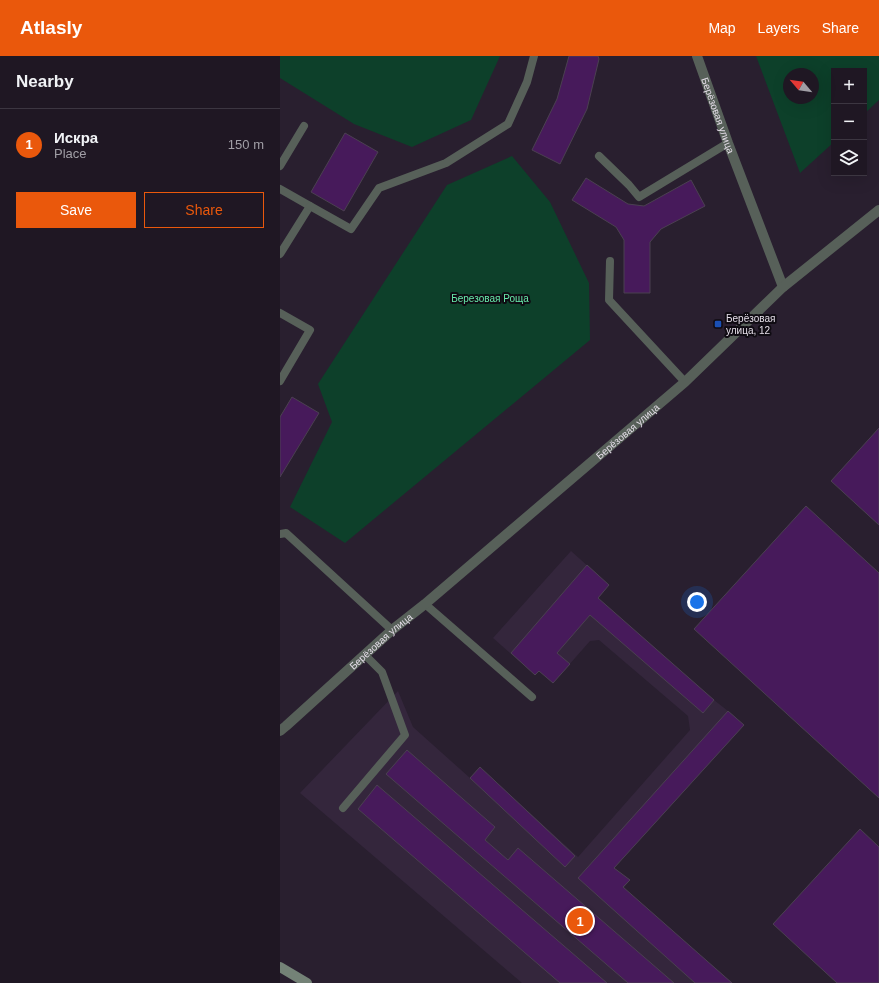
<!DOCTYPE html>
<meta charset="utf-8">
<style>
:root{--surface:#1f1723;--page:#2c2430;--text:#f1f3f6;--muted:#a19fa6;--line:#3c3641;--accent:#ea580c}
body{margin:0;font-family:Arial,sans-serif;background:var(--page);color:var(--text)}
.controls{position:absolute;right:12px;top:12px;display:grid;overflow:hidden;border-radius:0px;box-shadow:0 4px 16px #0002}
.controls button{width:36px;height:36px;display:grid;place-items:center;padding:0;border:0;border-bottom:1px solid var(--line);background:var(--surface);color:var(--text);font:20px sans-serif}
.compass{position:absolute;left:503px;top:12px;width:36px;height:36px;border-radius:50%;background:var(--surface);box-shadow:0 4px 16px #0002;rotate:299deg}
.you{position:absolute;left:417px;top:546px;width:14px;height:14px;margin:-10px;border:3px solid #fff;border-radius:50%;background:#1a73e8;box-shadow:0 0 0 6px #1a73e833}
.badge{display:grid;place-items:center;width:26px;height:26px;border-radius:50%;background:var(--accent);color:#fff;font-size:13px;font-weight:700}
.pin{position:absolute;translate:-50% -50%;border:2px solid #fff;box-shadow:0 1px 4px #0006}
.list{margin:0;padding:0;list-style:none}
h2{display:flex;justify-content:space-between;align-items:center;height:52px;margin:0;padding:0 16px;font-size:17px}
h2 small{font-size:13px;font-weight:400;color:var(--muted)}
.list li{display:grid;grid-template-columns:26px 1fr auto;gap:12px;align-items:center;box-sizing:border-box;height:72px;padding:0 16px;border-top:1px solid var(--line)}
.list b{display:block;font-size:15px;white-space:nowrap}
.list p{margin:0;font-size:13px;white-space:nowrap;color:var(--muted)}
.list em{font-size:13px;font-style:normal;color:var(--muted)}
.actions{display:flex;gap:8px;padding:12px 16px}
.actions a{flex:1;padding:9px 0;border:1px solid var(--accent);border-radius:0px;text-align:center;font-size:14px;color:var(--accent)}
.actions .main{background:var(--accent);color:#fff}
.icon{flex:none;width:22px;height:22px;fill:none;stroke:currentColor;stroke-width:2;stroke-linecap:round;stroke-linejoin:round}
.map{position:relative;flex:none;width:599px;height:927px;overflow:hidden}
header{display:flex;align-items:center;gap:24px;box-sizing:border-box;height:56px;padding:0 20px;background:var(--accent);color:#fff}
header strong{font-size:19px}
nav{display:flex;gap:22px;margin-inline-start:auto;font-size:14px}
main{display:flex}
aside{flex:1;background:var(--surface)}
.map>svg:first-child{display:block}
.built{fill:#34263c}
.green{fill:#0d402a;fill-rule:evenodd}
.building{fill:#471a5b;stroke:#4b4051}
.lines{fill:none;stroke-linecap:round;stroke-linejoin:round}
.lane{stroke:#576059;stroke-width:8}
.street{stroke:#576059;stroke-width:10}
.secondary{stroke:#748277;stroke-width:10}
.transit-dot{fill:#1a4fb4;stroke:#0f0b12;stroke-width:1.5}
.labels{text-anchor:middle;stroke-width:4;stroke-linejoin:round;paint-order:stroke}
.street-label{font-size:10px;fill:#e4dde8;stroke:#0f0b12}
.park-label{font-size:10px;fill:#69ecad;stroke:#0f0b12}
.poi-label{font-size:10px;fill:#e4dde8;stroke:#0f0b12;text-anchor:start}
</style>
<header>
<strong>Atlasly</strong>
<nav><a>Map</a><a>Layers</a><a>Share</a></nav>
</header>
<main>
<aside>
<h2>Nearby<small></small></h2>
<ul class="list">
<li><span class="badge">1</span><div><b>Искра</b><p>Place</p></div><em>150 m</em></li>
</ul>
<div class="actions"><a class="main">Save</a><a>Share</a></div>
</aside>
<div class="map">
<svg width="599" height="927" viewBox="0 0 599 927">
<rect width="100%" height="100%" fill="#291f2f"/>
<!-- built -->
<path class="built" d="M291,495L329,529L318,543L434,644L448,655L464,669L334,812L350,824L344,832L452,927H242L20,737L118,635L133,671L190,722L200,711L298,801L410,674L408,660L319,584L310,585L273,627L259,615L255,619L213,582Z"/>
<!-- green -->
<g class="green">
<path d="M0,0H220L191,64L132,91L74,68L0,22Z"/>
<path d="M476,0H599V44L584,58V15H554V86L520,117ZM509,18H533V42H509Z"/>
<path d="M232,100L270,146L309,227L310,284L65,487L10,451L52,366L38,328L167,129Z"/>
</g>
<!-- building -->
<g class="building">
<path d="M289,0H318L319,3L307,53L280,108L252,94L277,43Z"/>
<path d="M65,77L98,96L64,155L31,136Z"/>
<path d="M306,122L348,148L364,150L411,124L425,150L381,173L370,186V237H344V184L336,171L292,144Z"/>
<path d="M12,341L39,357L0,421V361Z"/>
<path d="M599,372V469L551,425Z"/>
<path d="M526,450L599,517V742L414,573Z"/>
<path d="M307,509L329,529L318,542L434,644L423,657L310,559L277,597L290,608L273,627L259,615L255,619L231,597Z"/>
<path d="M448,655L464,669L334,812L350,824L343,831L452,927H415L298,822Z"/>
<path d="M127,694L215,771L205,784L228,804L238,792L394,927H348L106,718Z"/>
<path d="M200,711L295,800L285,811L190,722Z"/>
<path d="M97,729L327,927H280L78,753Z"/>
<path d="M580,773L599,791V927H557L493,868Z"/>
</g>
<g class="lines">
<!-- lane -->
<g class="lane">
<path d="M319,100L349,129L359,141L448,87"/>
<path d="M0,110L24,70"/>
<path d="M0,133L30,150L0,198"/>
<path d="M30,150L71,173L99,132L166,107L228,68L247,26L254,0"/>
<path d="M330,205L329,244L405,326"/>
<path d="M0,257L30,274L0,325"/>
<path d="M0,478L6,477L112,574"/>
<path d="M145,548L252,641"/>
<path d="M63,752L125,679L102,616L85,599"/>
</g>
<!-- street -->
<g class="street">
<path id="s1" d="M417,0L448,87L503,231"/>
<path id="s2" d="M0,675L6,670L112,574L145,548L405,326L503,231L599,154"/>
</g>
<!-- secondary -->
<path class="secondary" d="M0,911L27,927"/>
</g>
<!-- markers -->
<rect class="transit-dot" x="434" y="264" width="8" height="8" rx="2"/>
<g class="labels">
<!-- street labels -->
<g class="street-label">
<text dy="4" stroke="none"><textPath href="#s1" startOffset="63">Берёзовая улица</textPath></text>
<text dy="4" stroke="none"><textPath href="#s2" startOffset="459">Берёзовая улица</textPath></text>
<text dy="4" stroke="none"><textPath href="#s2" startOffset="135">Берёзовая улица</textPath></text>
</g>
<!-- park labels -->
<g class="park-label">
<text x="210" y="246">Березовая Роща</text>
</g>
<!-- poi labels -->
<g class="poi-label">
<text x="446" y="266">Берёзовая<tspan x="446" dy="12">улица, 12</tspan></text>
</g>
</g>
</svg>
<div class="controls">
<button>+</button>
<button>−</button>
<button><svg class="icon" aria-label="layers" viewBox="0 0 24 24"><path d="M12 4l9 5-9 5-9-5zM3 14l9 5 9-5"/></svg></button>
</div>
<svg class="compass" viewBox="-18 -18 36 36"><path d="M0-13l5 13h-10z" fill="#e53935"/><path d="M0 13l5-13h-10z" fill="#a19fa6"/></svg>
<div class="you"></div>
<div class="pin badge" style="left:300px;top:865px">1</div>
</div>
</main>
